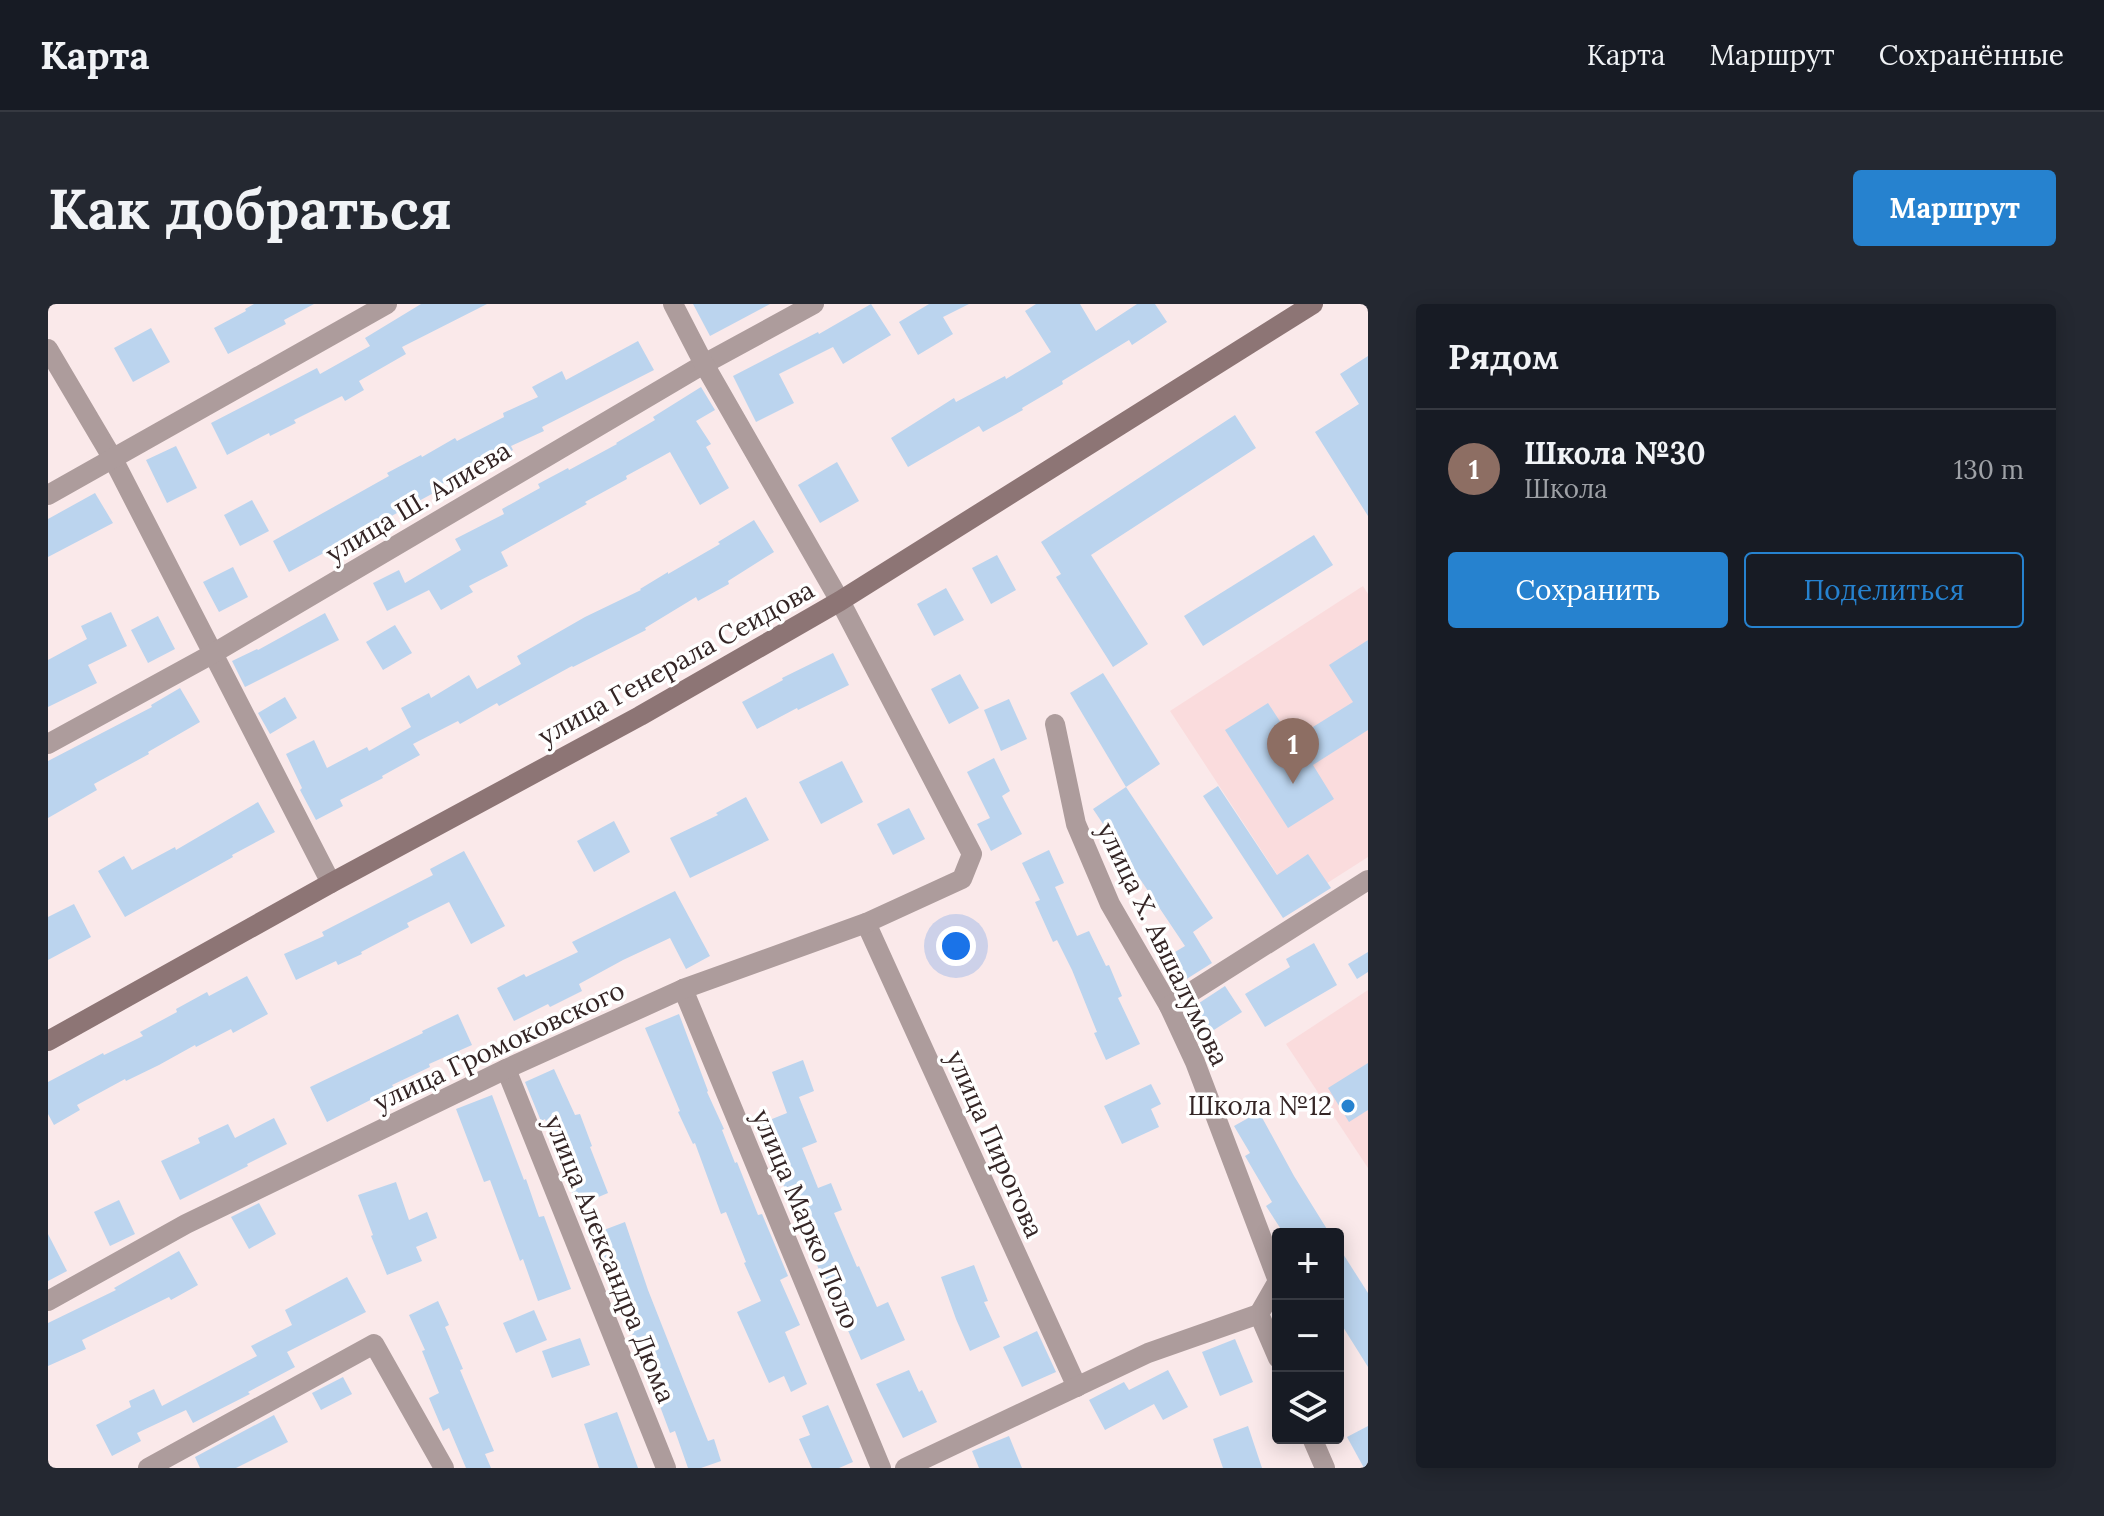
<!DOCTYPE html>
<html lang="ru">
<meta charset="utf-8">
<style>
:root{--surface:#171b24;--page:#242831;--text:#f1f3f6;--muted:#9ea1a6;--line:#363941;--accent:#2682cf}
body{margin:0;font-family:Lora,serif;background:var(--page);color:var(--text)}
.controls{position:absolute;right:24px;bottom:24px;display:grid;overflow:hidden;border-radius:8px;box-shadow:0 4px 20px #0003}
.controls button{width:72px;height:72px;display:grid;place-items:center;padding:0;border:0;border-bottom:2px solid var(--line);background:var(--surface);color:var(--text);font:40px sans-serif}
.you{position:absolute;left:908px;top:642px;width:28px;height:28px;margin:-20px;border:6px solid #fff;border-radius:50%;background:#1a73e8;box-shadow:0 0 0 12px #1a73e833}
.badge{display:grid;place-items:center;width:52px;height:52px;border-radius:50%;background:var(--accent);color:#fff;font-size:26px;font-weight:700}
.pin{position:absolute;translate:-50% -66px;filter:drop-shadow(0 2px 4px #0008)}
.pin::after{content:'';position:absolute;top:42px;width:28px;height:24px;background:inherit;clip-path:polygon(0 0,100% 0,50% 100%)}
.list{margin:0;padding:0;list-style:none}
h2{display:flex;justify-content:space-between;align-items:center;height:104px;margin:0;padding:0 32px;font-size:34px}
h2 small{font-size:26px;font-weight:400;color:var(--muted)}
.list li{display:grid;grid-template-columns:52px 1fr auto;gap:24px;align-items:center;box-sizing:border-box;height:120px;padding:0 32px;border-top:2px solid var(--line)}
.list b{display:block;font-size:30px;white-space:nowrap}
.list p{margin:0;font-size:26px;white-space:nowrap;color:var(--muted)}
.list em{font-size:26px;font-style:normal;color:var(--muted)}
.actions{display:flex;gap:16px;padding:24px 32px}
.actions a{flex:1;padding:18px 0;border:2px solid var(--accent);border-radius:8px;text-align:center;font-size:28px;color:var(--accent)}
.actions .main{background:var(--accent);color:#fff}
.icon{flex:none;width:44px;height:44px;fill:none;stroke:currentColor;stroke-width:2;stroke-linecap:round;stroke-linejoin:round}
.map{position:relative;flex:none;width:1320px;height:1164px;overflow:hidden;border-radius:8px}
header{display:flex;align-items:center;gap:48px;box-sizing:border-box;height:112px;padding:0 40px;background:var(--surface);border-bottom:2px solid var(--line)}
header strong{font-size:38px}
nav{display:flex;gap:44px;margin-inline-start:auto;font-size:28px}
.intro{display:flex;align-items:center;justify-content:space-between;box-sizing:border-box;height:192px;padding:0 48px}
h1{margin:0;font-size:56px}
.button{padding:20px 36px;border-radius:8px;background:var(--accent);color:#fff;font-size:28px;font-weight:700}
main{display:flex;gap:48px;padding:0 48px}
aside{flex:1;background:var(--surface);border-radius:8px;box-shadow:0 4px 20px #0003}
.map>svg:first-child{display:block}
.built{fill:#fadcdd}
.building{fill:#bbd4ee}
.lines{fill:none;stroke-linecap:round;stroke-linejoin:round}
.street{stroke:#ad9c9c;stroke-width:20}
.secondary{stroke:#8d7575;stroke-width:20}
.poi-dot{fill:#2682cf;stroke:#fff;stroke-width:3}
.labels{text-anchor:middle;stroke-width:7;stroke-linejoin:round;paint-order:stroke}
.street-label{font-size:26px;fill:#342525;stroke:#fff}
.poi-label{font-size:26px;fill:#342525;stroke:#fff;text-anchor:end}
</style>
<header>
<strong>Карта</strong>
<nav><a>Карта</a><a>Маршрут</a><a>Сохранённые</a></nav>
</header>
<div class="intro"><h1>Как добраться</h1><a class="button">Маршрут</a></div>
<main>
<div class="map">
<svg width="1320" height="1164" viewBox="0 0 1320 1164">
<rect width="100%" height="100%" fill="#fae9ea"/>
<!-- built -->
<g class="built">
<path d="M1315,282L1320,290V553L1248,599L1122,407Z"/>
<path d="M1320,686V864L1238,740Z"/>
</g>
<!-- building -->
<g class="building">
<path d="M206,0H266L236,16L238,20L180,50L166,24L198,7L197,5Z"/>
<path d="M373,0H439L354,43L358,50L311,77L316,86L297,97L294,92L246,116L248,119L222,132L221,129L179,151L163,119L269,64L272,70L322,42L317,34Z"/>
<path d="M645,0H722L662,32Z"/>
<path d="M823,0L843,31L795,60L785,43L731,70L746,99L708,118L685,72L770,28L771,30Z"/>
<path d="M881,0H921L895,13L905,30L870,51L851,18Z"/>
<path d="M988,0H1032L1048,27L1089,0H1107L1119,18L1084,41L1081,36L1014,77L1015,80L974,104L975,106L935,128L931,122L860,163L843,134L906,94L908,98L957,72L958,75L1003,48L977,7Z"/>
<path d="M103,24L122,58L85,78L66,44Z"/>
<path d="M590,37L606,66L494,123L496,127L463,142L465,146L432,162L430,159L389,183L391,186L241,268L225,237L341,172L339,169L373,151L374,153L407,134L409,137L456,113L455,109L490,93L484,83L514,67L518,76Z"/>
<path d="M1320,52V212L1267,128L1311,100L1292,70Z"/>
<path d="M653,83L667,106L648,117L663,140L658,143L681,184L652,201L622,148L578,172L579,175L537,198L539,200L453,248L460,262L421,282L425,288L393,306L381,286L339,307L325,279L351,266L357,279L413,246L407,235L456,210L454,205L492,184L490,180L520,164L521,166L569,140L568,139L607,116L605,113Z"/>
<path d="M1187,111L1208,144L1043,251L1100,340L1065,363L1008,273L1013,270L993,238Z"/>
<path d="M128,142L149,184L119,199L98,156Z"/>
<path d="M789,158L811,197L772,219L750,181Z"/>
<path d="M47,189L65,219L0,253V215Z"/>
<path d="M204,196L221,227L192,242L176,211Z"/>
<path d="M706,216L726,248L680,277L681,280L650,297L648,293L597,324L598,326L525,363L524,362L451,402L449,399L412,420L410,417L365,440L372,451L334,472L335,474L292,496L295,502L268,516L252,486L254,484L238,450L266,436L279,464L319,443L321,447L363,423L353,404L381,389L383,394L421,371L429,385L473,360L469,352L537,313L593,286L592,285L620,268V270L672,240L670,238Z"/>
<path d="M1266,231L1285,261L1155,342L1136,312Z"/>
<path d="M949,251L968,286L943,300L924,264Z"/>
<path d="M185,263L200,293L171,308L155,278Z"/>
<path d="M898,284L916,316L886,332L869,300Z"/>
<path d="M63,308L79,342L40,361L49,379L0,403V356L39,335L33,322Z"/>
<path d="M277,309L291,336L197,383L184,357L209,345L210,346Z"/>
<path d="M110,312L127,345L100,359L83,326Z"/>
<path d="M347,321L364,349L335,366L318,338Z"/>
<path d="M1320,336V426L1265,461L1286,495L1240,524L1177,426L1220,399L1244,436L1305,398L1281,361Z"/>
<path d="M785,349L801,381L750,406L749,404L709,425L694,398L735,376L734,374Z"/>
<path d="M1055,369L1112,460L1078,483L1022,389Z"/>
<path d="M912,370L931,404L901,420L883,385Z"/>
<path d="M132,384L152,418L100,448L101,450L46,480L49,486L0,514V457L104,403L103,401Z"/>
<path d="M237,393L249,414L222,430L210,409Z"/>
<path d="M961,395L979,435L953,447L936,406Z"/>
<path d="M946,454L962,487L954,492L974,530L943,547L929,520L942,514L919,468Z"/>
<path d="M794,457L815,498L773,520L751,478Z"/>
<path d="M1170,482L1229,571L1260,550L1283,584L1235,614L1155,492Z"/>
<path d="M1078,483L1165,614L1145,628L1164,659L1137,676L1122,651L1137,642L1045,505Z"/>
<path d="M698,493L721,536L642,574L622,534L670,511L668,509Z"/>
<path d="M210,498L227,528L184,551L185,553L77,613L50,567L76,552L84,566L127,543L128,546Z"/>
<path d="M861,504L877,535L845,551L829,520Z"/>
<path d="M566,517L582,548L546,568L529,537Z"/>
<path d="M1001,546L1016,579L1007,583L1029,632L1041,627L1058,662L1061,661L1074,692L1070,694L1092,740L1058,756L1046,729L1049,728L1024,666L1009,636L1005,638L987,598L992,596L974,559Z"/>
<path d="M416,547L457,622L423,640L401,598L359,619L361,623L313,648L314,650L290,661L288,657L248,676L236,650L276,632L274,628L385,571L382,565Z"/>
<path d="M627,587L662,652L638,665L622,634L575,656L531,680L534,687L502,703L500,700L466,717L449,684L476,670L478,673L530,648L524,638Z"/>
<path d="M26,600L43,633L0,656V613Z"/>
<path d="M1266,639L1289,681L1217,723L1197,690L1242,663L1238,655Z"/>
<path d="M1320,648V668L1309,675L1300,660Z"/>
<path d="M199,672L220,710L185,729L183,725L148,743L147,741L111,761L78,777L77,775L29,801L32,806L6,821L0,810V778L55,749L56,751L95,732L92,728L129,708L128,705L159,688L161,692Z"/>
<path d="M1177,682L1194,708L1158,731L1142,705Z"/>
<path d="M410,710L424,741L381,760L382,763L344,781L346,784L279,818L262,783L375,729L374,727Z"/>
<path d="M631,710L660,787L659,788L676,825L674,826L687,859L689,858L710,911L714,910L740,972L732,976L752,1021L737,1028L759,1080L743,1088L736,1072L721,1079L689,1008L713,997L696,959L698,958L678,908L673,910L647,839L645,840L630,808L632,807L597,724Z"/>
<path d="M755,756L766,787L751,793L769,838L754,844L770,884L783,879L794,906L786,909L809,963L811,962L829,1003L840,998L857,1036L813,1056L775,970L773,971L754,923L750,924L739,898L742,896L709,821L739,809L724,768Z"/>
<path d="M1320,759V806L1301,818L1280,784Z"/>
<path d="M506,765L527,811L532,810L544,842L542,843L560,889L529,902L497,815L493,817L477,778Z"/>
<path d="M1103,780L1113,800L1103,805L1111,823L1074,840L1056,802Z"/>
<path d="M444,791L476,876L478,875L491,913L496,912L523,985L490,997L475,955L472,957L442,876L436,878L408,805Z"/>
<path d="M1211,808L1246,872L1282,930H1236L1218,902L1224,898L1197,852L1202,849L1186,822Z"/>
<path d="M226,814L239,840L199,860L200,862L132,896L113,857L152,839L150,834L180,820L187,834Z"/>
<path d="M348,878L361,916L379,908L389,934L368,943L374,957L339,971L323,932L325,931L310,891Z"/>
<path d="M71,896L87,930L62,942L46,908Z"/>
<path d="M211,899L228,930L201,945L183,913Z"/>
<path d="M577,918L600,986L637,1080L660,1137L666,1135L673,1157L653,1164H640L627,1127L622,1129L604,1081L602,1082L590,1053L593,1052L571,997L569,998L557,966L554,968L540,932Z"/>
<path d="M0,930L19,967L0,977Z"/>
<path d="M1290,942L1320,989V1063L1290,1015Z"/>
<path d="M131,947L150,981L123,996L121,993L34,1036L38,1045L0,1062V1019L68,986L66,984Z"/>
<path d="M926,961L940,997L936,998L952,1033L922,1047L908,1015L893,973Z"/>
<path d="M299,973L318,1008L239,1048L247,1063L200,1088L202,1090L145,1119L138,1106L89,1129L93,1137L64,1152L48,1121L83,1103L81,1097L106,1085L114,1102L209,1052L203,1042L244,1021L237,1006Z"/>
<path d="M390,997L401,1021L397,1023L415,1065L412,1066L446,1147L437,1150L443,1164H418L401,1124L395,1127L381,1094L391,1089L374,1047L377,1046L361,1011Z"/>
<path d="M486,1006L499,1036L468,1049L455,1019Z"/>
<path d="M989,1027L1008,1068L974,1083L955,1043Z"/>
<path d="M532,1034L542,1061L504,1074L494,1047Z"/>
<path d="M1187,1035L1205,1078L1172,1092L1154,1048Z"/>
<path d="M861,1066L871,1088L874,1086L889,1118L855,1134L828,1080Z"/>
<path d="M1120,1066L1140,1103L1115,1116L1106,1100L1057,1126L1041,1096L1076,1078L1081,1086Z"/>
<path d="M295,1073L304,1090L273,1106L264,1089Z"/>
<path d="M780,1101L805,1158L791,1164H764L751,1135L762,1131L754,1112Z"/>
<path d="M569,1108L590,1164H551L536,1120Z"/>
<path d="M226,1111L240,1138L188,1164H152L147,1153Z"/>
<path d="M1200,1122L1214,1164H1175L1165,1135Z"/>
<path d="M1320,1122V1164H1316L1299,1133Z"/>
<path d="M961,1132L974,1164H931L924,1147Z"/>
</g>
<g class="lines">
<!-- street -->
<g class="street">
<path d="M0,45L65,155L283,579"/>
<path d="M0,191L339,0"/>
<path d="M1007,420L1028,520L1062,600L1121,702L1147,758L1230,977L1211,1010L1230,1054"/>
<path d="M0,440L166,349L656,60L766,0"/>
<path d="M818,619L1029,1083"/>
<path d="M635,685L833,1164"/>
<path d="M1121,702L1320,576"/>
<path d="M458,765L618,1164"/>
<path d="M0,997L138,920L458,765L635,685L818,619L914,575L924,550L792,297L656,60L625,0"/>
<path d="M1264,1134L1277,1164"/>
<path d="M100,1164L326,1040L396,1164"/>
<path d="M857,1164L1100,1049L1211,1010"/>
</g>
<!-- secondary -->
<path class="secondary" d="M0,737L283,579L592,412L792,297L1265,0"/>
</g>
<!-- markers -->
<circle class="poi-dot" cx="1300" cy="802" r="8"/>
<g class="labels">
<!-- street labels -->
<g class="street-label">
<text transform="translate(370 198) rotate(-31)" y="9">улица Ш. Алиева</text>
<text transform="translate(628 359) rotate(-29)" y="9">улица Генерала Сеидова</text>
<text transform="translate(1115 640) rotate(64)" y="9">улица Х. Авшалумова</text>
<text transform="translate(451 742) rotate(-25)" y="9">улица Громоковского</text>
<text transform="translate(947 840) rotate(66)" y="9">улица Пирогова</text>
<text transform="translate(758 915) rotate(67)" y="9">улица Марко Поло</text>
<text transform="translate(562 955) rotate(68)" y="9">улица Александра Дюма</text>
</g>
<!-- poi labels -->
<g class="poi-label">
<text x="1284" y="811">Школа №12</text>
</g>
</g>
</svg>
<div class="controls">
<button>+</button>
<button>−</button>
<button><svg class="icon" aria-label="layers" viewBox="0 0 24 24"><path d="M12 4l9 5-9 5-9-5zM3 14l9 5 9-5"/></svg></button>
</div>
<div class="you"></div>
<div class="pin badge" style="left:1245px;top:480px;background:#8d6e63">1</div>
</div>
<aside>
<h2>Рядом<small></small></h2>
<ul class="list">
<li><span class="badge" style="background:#8d6e63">1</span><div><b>Школа №30</b><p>Школа</p></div><em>130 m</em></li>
</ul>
<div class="actions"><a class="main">Сохранить</a><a>Поделиться</a></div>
</aside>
</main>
